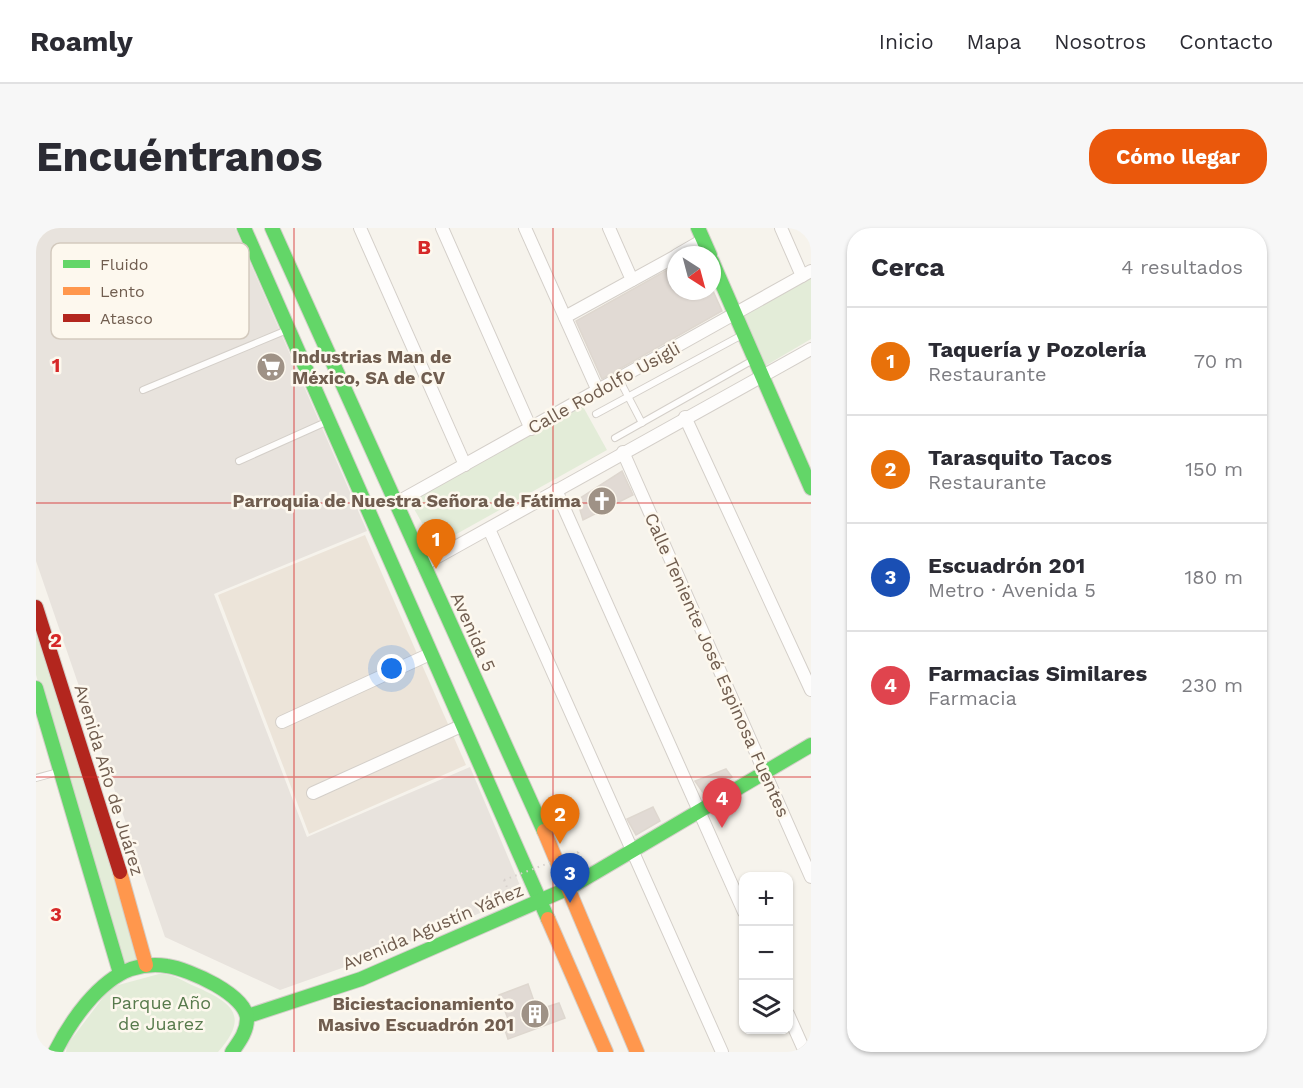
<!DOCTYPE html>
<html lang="es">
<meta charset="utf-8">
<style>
:root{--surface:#fff;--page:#f7f7f7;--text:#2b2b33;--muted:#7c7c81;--line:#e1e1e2;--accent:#ea580c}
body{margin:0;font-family:"Work Sans",sans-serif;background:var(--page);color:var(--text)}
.controls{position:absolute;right:18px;bottom:18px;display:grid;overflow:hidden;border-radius:12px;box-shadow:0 2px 4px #0004}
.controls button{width:54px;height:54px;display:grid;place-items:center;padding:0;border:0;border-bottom:2px solid var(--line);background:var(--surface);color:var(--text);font:30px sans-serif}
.compass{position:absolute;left:631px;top:18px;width:54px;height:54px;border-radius:50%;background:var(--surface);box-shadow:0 2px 4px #0004;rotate:144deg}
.you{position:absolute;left:356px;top:441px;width:21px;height:21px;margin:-15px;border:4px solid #fff;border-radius:50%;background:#1a73e8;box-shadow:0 0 0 9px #1a73e833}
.badge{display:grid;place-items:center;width:39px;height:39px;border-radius:50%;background:var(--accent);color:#fff;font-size:20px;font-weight:700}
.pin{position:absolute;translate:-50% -50px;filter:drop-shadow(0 2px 3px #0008)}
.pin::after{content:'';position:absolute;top:32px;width:21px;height:18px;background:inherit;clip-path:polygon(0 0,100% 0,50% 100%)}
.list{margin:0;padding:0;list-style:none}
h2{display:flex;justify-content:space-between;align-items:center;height:78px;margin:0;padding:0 24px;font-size:26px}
h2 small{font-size:20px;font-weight:400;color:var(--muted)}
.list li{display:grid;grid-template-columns:39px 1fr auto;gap:18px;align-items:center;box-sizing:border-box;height:108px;padding:0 24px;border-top:2px solid var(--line)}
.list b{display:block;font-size:22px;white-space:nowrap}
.list p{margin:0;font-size:20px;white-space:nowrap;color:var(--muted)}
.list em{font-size:20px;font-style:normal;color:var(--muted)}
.icon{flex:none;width:33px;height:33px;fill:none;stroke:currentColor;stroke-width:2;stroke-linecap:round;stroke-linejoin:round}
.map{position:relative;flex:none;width:775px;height:824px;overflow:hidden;border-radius:24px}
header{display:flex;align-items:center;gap:36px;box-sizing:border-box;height:84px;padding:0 30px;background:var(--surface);border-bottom:2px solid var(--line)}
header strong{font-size:28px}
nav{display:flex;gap:33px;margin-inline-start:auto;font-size:21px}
.intro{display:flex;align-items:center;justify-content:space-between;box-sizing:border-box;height:144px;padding:0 36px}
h1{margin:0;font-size:42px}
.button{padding:15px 27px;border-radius:24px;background:var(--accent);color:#fff;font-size:21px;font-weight:700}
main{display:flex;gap:36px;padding:0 36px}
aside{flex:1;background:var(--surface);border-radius:24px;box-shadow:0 2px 4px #0004}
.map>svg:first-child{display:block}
.residential{fill:#ece4d9}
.industrial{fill:#e8e3dd}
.green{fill:#e3ecd8}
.building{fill:#e1dad4;stroke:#ded7cf;stroke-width:1.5}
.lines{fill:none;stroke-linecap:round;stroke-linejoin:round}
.lane-casing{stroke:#d4cfc9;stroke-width:8}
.street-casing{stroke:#d4cfc9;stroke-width:14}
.fast-casing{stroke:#d4cfc9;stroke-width:16}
.slow-casing{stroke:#d4cfc9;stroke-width:16}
.jam-casing{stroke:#d4cfc9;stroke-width:16}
.path{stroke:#d7d1cc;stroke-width:2;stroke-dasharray:1.5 4.5;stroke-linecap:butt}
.lane{stroke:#fefdfc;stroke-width:6}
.street{stroke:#fefdfc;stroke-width:12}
.fast{stroke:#63d668;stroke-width:14}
.slow{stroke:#ff974d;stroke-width:14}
.jam{stroke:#b3261e;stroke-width:14}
.path-bridge{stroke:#d7d1cc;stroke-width:2;stroke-dasharray:1.5 4.5;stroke-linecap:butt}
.grid{fill:none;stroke:#d62828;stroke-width:1.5;stroke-opacity:0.55}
.labels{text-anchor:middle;stroke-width:5;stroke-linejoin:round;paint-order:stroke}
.poi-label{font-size:18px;font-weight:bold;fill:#705d4f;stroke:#fdf8ee;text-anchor:end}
.street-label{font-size:18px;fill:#705d4f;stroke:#fdf8ee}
.park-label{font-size:18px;fill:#577a4c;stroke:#fdf8ee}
.key{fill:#fdf8ee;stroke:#d3cabe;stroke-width:1.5}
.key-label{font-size:16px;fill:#705d4f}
.grid-label{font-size:20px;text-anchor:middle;font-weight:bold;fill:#d62828;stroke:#fdf8ee;stroke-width:5;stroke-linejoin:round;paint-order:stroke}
</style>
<header>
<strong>Roamly</strong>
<nav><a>Inicio</a><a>Mapa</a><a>Nosotros</a><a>Contacto</a></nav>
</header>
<div class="intro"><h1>Encuéntranos</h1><a class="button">Cómo llegar</a></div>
<main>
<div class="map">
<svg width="775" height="824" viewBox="0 0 775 824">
<rect width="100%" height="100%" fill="#f6f3ec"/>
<!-- residential -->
<path class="residential" d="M329,307L430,537L273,606L182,367Z"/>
<!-- industrial -->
<path class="industrial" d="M0,0H199L331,303L178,366L271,609L434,539L488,667L337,729L244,762L129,709L0,333Z"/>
<!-- green -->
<g class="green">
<path d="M775,48V111L729,138L706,86Z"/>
<path d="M545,175L571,222L399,318L373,272Z"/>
<path d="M0,388L109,734L85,741L0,447Z"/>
<path d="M123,746C136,745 147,753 158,758C195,774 215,787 182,824H30L31,817L75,759Z"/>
</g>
<!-- building -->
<g class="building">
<path d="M640,37V63H677L686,83L566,151L540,93Z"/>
<path d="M586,243L597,267L547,292L541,272Z"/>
<path d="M690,541L696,549L668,566L659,553Z"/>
<path d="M617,579L624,593L600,607L591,591Z"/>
<path d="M492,756L501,782L523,775L529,790L472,811L466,793L472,791L463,767Z"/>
</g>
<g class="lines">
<!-- lane casing -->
<g class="lane-casing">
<g id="lane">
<path d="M583,151L606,195"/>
<path d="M107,162L251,102"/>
<path d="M560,186L706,107"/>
<path d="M579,210L717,132"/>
<path d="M203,233L290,194"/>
<path d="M0,550L22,544"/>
</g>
</g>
<!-- street casing -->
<g class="street-casing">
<g id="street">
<path d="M324,0L429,237"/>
<path d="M406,0L495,201"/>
<path d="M489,0L562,163"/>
<path d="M573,0L596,52"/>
<path d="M745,0L766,48"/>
<path d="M641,27L667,12"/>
<path d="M529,89L640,28"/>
<path d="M649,189L775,462"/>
<path d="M587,224L775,649"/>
<path d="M520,262L708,684"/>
<path d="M360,275L775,43"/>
<path d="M453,301L686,824"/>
<path d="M387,337L775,121"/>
<path d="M246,494L394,426"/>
<path d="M277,565L425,498"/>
<path d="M752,786L769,824"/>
</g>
</g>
<!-- fast casing -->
<g class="fast-casing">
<g id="fast">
<path d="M208,0L512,691"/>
<path d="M236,0L508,603"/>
<path d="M662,0L674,27"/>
<path d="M676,33L775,260"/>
<path d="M0,460L84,745"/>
<path d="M212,788L325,751L533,660L775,517"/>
<path d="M19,824C34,794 62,753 95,741C107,737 119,736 131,738C153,741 211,767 211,791C211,804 203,814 196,824"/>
</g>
</g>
<!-- slow casing -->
<g class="slow-casing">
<g id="slow">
<path d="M508,603L601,824"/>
<path d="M84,644L110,737"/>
<path d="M512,691L570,824"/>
</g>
</g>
<!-- jam casing -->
<g class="jam-casing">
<path id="jam" d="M0,379L84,644"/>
</g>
<!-- path -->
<g class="path">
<path d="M542,624L546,635"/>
<path d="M468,652L475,669"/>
</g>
<!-- lane -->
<use href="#lane" class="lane"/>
<!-- street -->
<use href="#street" class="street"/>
<!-- fast -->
<use href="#fast" class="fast"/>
<!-- slow -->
<use href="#slow" class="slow"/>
<!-- jam -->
<use href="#jam" class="jam"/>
<!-- path-bridge -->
<path class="path-bridge" d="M468,652L542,624"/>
</g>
<!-- grid -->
<path class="grid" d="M258,0V824M517,0V824M0,275H775M0,549H775"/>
<!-- icons -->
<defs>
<g id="supermarket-disc" transform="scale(1.5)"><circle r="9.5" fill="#9f9286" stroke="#fdf8ee"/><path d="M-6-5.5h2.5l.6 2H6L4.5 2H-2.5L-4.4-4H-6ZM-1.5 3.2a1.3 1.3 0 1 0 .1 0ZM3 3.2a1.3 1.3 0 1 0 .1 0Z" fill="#fff"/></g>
<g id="church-disc" transform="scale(1.5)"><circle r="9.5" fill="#9f9286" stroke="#fdf8ee"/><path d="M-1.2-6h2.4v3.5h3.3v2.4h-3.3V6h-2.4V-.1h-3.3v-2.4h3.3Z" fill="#fff"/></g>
<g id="building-disc" transform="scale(1.5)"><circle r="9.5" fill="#9f9286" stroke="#fdf8ee"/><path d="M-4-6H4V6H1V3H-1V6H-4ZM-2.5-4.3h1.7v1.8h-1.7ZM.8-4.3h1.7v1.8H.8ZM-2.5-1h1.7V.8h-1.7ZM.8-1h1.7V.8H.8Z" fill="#fff"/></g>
</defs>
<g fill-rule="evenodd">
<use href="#supermarket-disc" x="235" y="139"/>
<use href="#church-disc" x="566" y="273"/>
<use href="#building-disc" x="499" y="786"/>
</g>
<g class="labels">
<!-- poi labels -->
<g class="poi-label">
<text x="256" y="135" text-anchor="start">Industrias Man de<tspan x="256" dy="21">México, SA de CV</tspan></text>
<text x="545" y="279">Parroquia de Nuestra Señora de Fátima</text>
<text x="478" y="782">Biciestacionamiento<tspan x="478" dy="21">Masivo Escuadrón 201</tspan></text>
</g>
<!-- street labels -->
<g class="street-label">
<text transform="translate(568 160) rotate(-29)" y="6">Calle Rodolfo Usigli</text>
<text transform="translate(437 404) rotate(66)" y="6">Avenida 5</text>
<text transform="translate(681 437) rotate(66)" y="6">Calle Teniente José Espinosa Fuentes</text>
<text transform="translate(73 552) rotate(73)" y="6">Avenida Año de Juárez</text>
<text transform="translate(397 699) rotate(-23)" y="6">Avenida Agustín Yáñez</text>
</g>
<!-- park labels -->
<g class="park-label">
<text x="125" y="781">Parque Año<tspan x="125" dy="21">de Juarez</tspan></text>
</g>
</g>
<!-- legend -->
<rect x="15" y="15" width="198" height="96" rx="9" class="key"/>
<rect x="27" y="32" width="27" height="8" fill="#63d668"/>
<rect x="27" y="59" width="27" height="8" fill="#ff974d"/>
<rect x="27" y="86" width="27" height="8" fill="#b3261e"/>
<g class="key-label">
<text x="64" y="42">Fluido</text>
<text x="64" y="69">Lento</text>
<text x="64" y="96">Atasco</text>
</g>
<g class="grid-label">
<text x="388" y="26">B</text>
<text x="20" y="144">1</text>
<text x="20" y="419">2</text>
<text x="20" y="693">3</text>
</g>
</svg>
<div class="controls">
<button>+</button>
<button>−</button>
<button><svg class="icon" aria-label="layers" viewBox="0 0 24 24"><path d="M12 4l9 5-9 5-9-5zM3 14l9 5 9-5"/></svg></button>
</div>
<svg class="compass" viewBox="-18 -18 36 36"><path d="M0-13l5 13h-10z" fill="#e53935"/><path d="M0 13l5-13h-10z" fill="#7c7c81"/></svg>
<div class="you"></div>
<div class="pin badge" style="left:400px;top:341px;background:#e8710a">1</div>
<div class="pin badge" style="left:524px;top:616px;background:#e8710a">2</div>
<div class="pin badge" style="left:534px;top:675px;background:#1a4fb4">3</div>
<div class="pin badge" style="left:686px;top:600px;background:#e0444e">4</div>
</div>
<aside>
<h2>Cerca<small>4 resultados</small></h2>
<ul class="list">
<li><span class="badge" style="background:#e8710a">1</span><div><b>Taquería y Pozolería</b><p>Restaurante</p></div><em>70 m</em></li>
<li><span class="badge" style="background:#e8710a">2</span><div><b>Tarasquito Tacos</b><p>Restaurante</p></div><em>150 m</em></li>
<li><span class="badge" style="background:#1a4fb4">3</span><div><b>Escuadrón 201</b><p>Metro · Avenida 5</p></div><em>180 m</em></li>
<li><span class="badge" style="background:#e0444e">4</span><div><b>Farmacias Similares</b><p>Farmacia</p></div><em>230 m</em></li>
</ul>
</aside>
</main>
